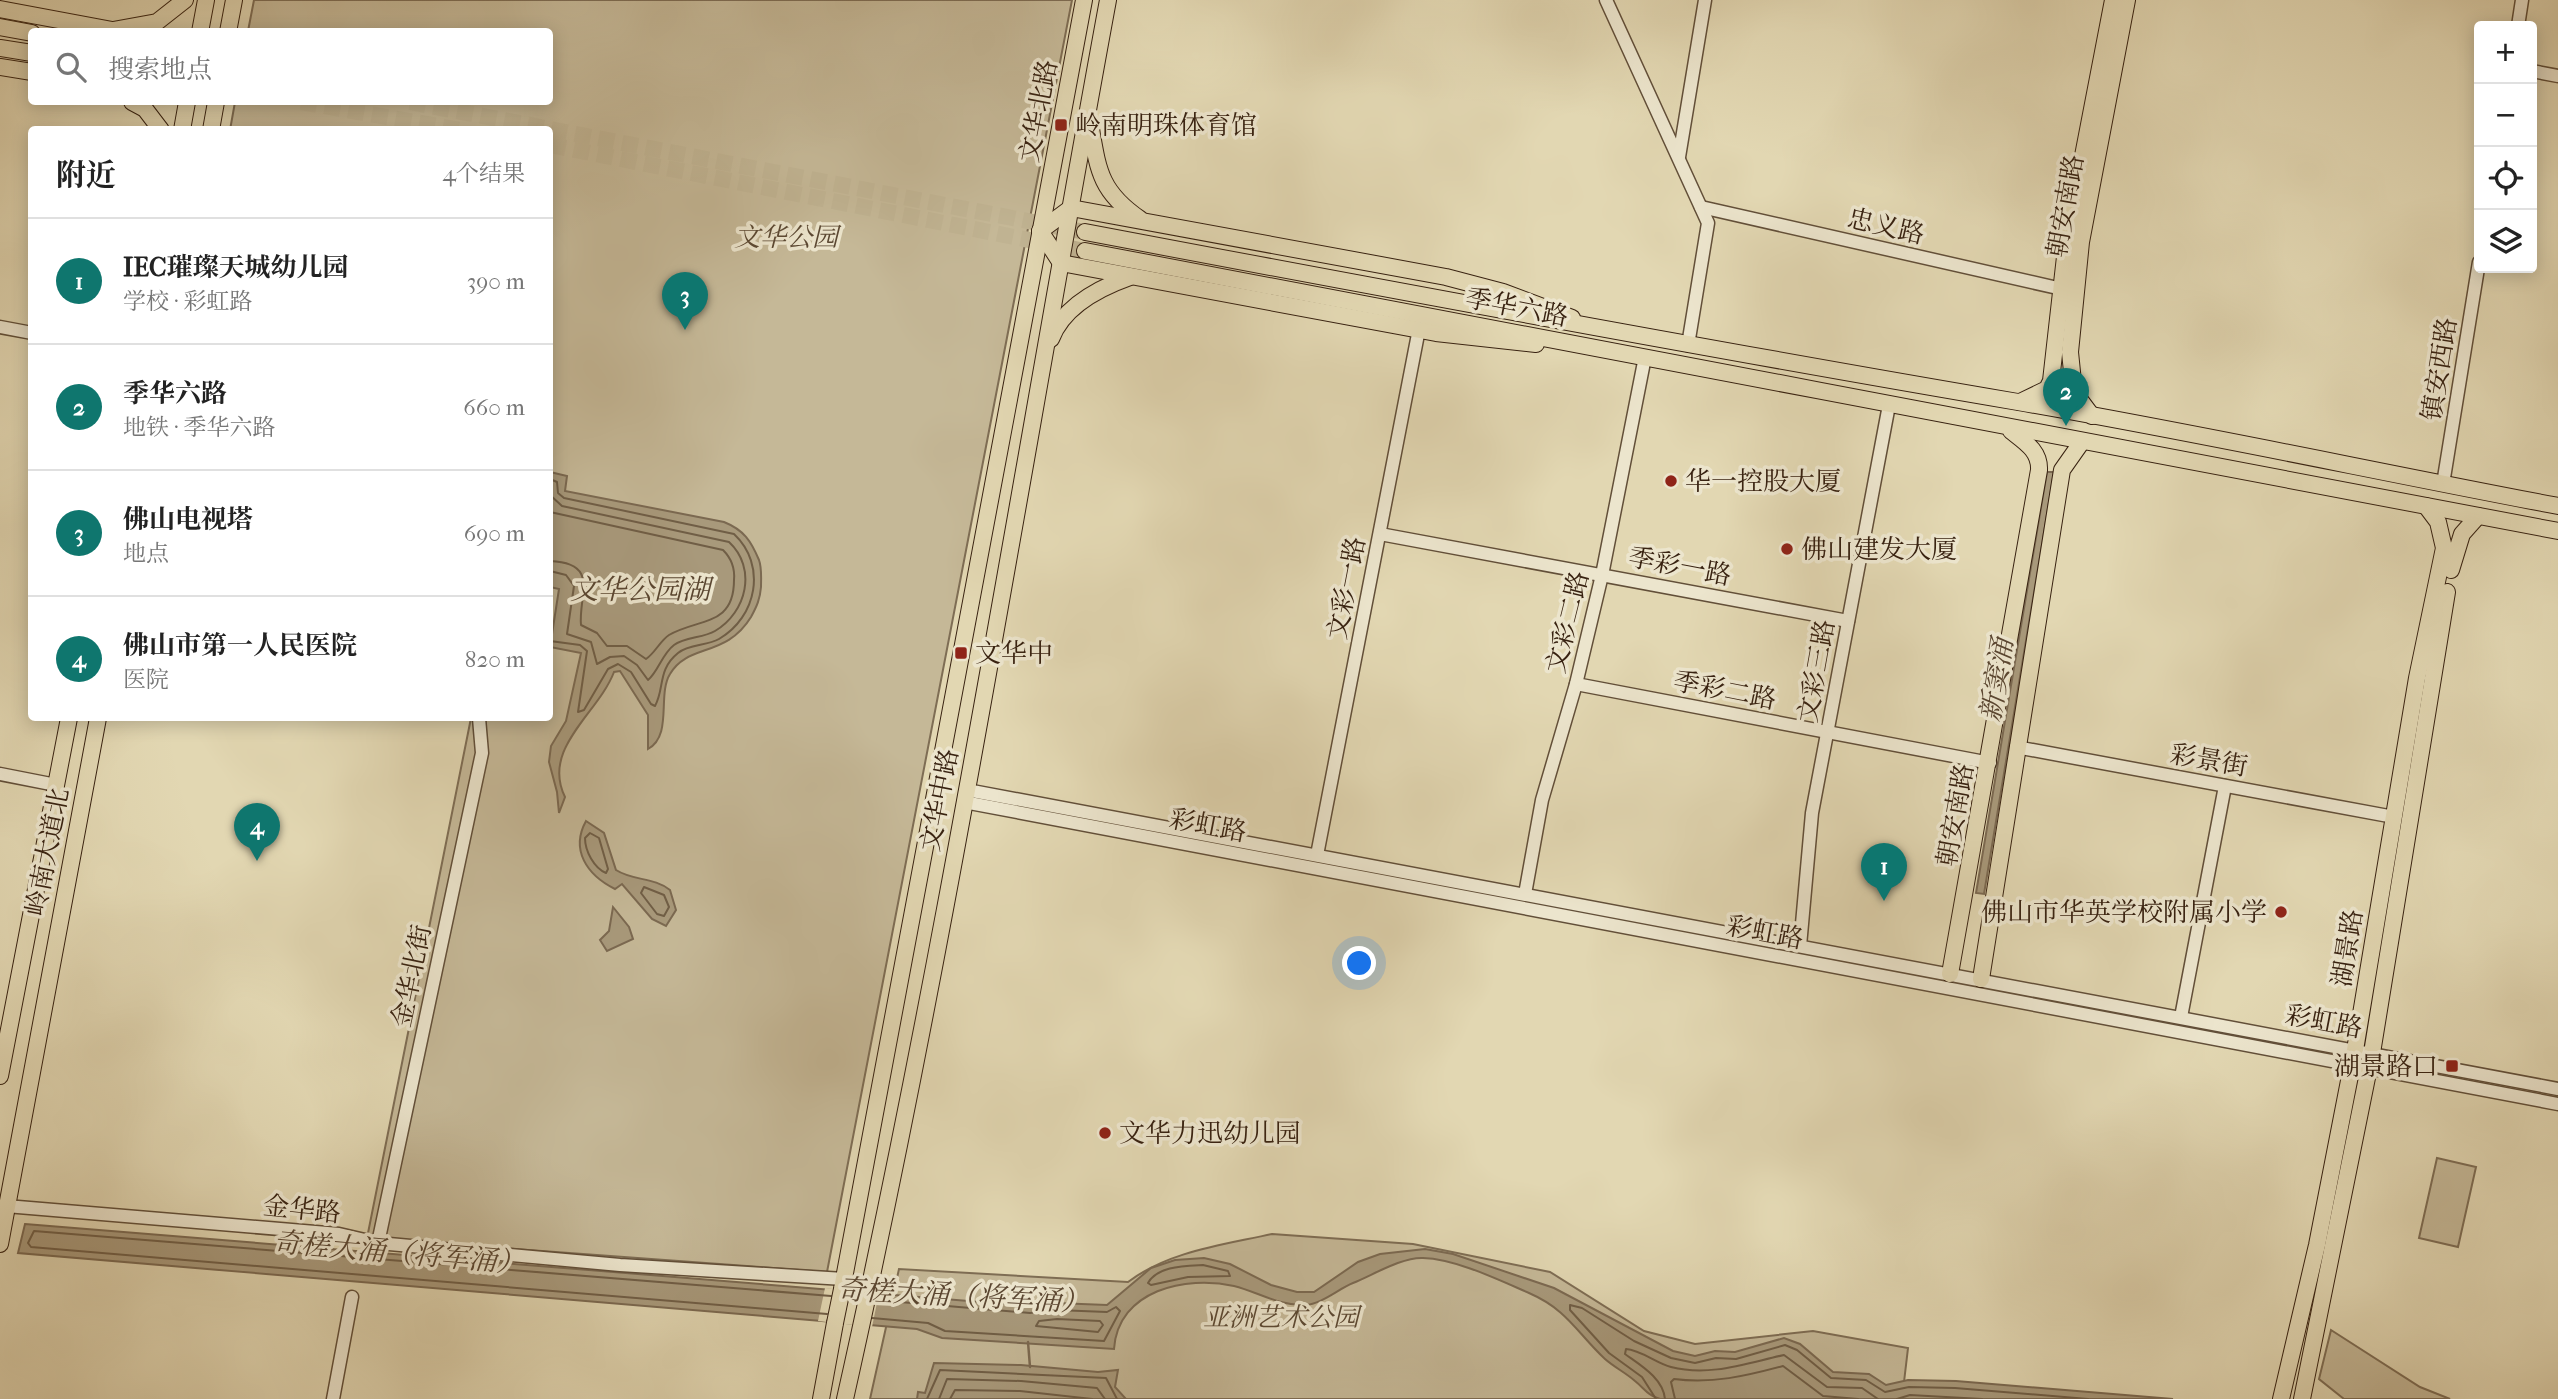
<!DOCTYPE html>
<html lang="zh">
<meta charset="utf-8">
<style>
:root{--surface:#fff;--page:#f2f2f2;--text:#222;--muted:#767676;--line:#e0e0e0;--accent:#0f766e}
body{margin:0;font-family:"IM FELL French Canon","Noto Serif SC",serif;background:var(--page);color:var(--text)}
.controls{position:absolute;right:21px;top:21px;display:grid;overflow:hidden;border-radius:7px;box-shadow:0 4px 18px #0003}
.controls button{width:63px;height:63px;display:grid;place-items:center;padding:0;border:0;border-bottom:2px solid var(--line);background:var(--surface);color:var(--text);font:35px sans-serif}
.you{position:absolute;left:1360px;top:964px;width:24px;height:24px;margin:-18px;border:5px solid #fff;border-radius:50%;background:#1a73e8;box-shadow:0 0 0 10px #1a73e833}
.badge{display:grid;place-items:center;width:46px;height:46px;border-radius:50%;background:var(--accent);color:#fff;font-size:23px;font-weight:700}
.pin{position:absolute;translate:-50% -58px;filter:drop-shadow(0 2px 4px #0008)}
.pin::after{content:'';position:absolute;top:37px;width:24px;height:21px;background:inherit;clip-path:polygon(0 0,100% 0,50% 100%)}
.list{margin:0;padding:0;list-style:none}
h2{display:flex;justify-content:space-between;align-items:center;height:91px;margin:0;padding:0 28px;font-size:30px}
h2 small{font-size:23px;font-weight:400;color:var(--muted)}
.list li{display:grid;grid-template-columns:46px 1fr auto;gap:21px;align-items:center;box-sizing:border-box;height:126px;padding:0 28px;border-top:2px solid var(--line)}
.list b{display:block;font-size:26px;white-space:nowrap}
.list p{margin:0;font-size:23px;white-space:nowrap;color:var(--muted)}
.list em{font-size:23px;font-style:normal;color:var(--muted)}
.icon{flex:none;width:38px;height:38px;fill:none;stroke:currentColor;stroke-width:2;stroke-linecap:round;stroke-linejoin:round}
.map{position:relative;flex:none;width:2558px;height:1399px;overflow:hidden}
.search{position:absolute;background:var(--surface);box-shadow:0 4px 18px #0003;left:28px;top:28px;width:525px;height:77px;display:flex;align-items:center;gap:18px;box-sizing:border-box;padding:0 24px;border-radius:7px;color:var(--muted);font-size:26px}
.panel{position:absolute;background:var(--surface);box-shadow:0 4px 18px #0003;left:28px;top:126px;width:525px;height:595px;border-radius:7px}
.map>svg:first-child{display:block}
.green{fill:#c5b897;stroke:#7e6d54;stroke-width:2}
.water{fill:#a8997b;stroke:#7b6951;stroke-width:2}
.pier{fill:#e2d7b2}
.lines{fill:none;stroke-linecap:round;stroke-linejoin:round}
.shore{stroke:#705e46;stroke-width:2}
.stream{stroke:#7b6951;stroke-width:2.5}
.major-tunnel{stroke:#c0b392;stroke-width:16;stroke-dasharray:16 8;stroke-linecap:butt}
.minor-casing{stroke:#624f39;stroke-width:15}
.major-casing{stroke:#382211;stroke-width:18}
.minor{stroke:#ece5cd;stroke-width:12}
.major{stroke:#e2d7b2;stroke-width:16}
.major-bridge-casing{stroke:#382211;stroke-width:18;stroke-linecap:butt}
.major-bridge{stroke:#e2d7b2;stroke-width:16}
.poi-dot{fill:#8f2418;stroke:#ece5cd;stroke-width:2.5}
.labels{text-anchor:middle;stroke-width:7;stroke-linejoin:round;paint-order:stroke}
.street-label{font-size:26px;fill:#382211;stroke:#ece5cd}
.poi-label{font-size:26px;fill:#382211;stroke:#ece5cd;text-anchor:start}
.park-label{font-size:26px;font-style:italic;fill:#5b4832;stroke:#ece5cd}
.water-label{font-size:28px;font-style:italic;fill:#5a4631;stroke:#ece5cd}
</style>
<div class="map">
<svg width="2558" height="1399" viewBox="0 0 2558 1399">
<rect width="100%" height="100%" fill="#e2d7b2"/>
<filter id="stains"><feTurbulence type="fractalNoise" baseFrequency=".00286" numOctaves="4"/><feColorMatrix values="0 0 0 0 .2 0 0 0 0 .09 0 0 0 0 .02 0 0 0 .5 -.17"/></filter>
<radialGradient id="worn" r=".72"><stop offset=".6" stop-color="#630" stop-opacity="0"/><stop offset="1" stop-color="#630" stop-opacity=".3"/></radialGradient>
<!-- green -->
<g class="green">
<path d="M254,0H1072L827,1272L367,1238L471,718H550V130H230L235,102H550V32L248,31Z"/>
<path d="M2437,1158L2476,1167L2458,1247L2419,1238Z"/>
<path d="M1272,1234L1413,1244L1550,1272L1644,1331L1695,1344L1813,1331L1908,1348L1902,1399H870L899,1269L1128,1282C1169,1251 1223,1245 1272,1234Z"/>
<path d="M2331,1330L2420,1387L2450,1399H2344L2319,1379Z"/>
</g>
<!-- water -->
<g class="water">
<path d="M550,472L567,476L565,491L724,522C744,530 751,541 759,560C762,568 761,578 761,587C760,599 757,606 751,617C726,658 688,643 670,674C657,695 673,735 648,749V715L620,671L614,672C598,714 541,748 565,797L559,813L557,792L549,762L551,746L566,721L581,653L550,647L559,589L550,587Z"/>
<path d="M2047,472H2054L1984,894L1976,893Z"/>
<path d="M586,821L604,833L616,870C633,881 654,877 670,890L676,910L666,926L652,919L622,884L615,889C587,875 570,850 586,821Z"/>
<path d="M613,907L629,927L633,939L607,951L600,940L609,931Z"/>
<path d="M25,1224L1030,1306L1056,1303L1107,1305L1151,1268L1175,1260L1204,1258L1230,1264L1271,1285L1297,1292H1314L1358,1262L1380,1254L1425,1249L1453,1254L1554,1288L1673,1351L1695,1356L1715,1351L1735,1352L1784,1338L1800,1344L1833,1372L1869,1374L1886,1385L1908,1380L1956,1381L2173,1399H1660C1647,1395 1645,1389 1635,1381C1626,1373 1614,1367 1605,1359C1577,1333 1568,1310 1529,1293C1499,1280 1456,1259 1423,1258C1402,1257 1373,1275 1353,1283C1338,1289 1322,1304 1305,1305C1279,1306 1258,1292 1234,1286C1186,1275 1118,1290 1114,1349L942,1338L917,1329L18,1253Z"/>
<path d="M934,1363L1021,1365L1098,1372L1118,1370L1115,1387L1126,1399H917L918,1392L925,1393Z"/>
</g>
<!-- pier -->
<path class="pier" d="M825,1288L879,1293L872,1327L818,1321Z"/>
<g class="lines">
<!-- shore -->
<g class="shore">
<path d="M550,479L557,482L558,493L564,498L734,534C767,565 757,617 719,639C707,646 689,644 678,653C657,670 665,688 655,706L651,704L631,672L618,664L608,669L584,710L578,712L587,651L580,645L550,641"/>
<path d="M550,495L562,506L729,542C757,568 747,612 715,631C703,638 685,637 674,645C662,654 658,672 648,680L637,665L624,656L610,657L597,664L591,642L567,634L574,586L566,575L550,571"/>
<path d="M550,512L723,550C731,558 735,569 734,580C734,627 698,618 669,635C660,641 655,653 646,659L627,646H607L597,633L581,625C578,596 601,563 550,561"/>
<path d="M590,833L599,838L608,869L606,873C594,868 585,851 585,838Z"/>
<path d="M644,887L664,895L669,907L664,916L657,914L641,893Z"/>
<path d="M1203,1265L1228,1271L1230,1276L1188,1277L1151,1285L1148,1283C1157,1266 1185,1266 1203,1265Z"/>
<path d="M827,1314L31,1247L28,1243L34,1231L831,1296"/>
<path d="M872,1318L928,1323L945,1331L1104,1341L1120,1311L1116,1307L1107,1312L1056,1310L1030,1313L876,1300"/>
<path d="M1057,1319L1100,1321L1103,1325L1098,1332L1036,1326L1039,1321Z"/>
<path d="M927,1399L940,1370L1106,1378L1117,1399"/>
<path d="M939,1399L947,1379L1021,1381L1097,1388L1105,1399"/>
<path d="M950,1399L955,1390L1020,1391L1092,1399"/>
<path d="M1656,1399L1642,1377L1609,1353L1570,1310V1305L1582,1308L1634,1341L1671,1358L1695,1363L1716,1358L1736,1359L1785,1345L1797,1350L1831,1378L1866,1380L1885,1392L1909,1387L1955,1388L2088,1399"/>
<path d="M1665,1399C1663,1378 1640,1365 1625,1354L1626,1349C1641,1350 1656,1363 1671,1367C1710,1377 1747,1363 1784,1355L1827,1387L1862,1388L1878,1399"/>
<path d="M1675,1399L1671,1382L1674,1379C1712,1384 1746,1376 1783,1366L1823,1396L1858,1399"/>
<path d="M1897,1399L1910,1395L1982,1399"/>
</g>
<!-- stream -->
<path class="stream" d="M1028,1342L1030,1367"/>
<!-- major-tunnel -->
<g class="major-tunnel">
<path d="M301,102L461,130"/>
<path d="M410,102L1085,232"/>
<path d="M550,145L1085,251"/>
</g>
<!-- minor casing -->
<g class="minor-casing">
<g id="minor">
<path d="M1606,0L1708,223L1688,345"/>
<path d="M2518,26L2522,0"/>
<path d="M2532,71L2558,76"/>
<path d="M1679,157L1705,0"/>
<path d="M1701,207L2062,289"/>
<path d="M0,327L32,333"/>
<path d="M2443,484L2479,262"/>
<path d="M1380,534L1848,621"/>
<path d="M1576,684L1990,763"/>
<path d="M2016,747L2394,817"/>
<path d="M0,774L56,785"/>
<path d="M967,790L2558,1089"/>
<path d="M964,802L2558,1104"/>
<path d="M1317,855L1419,329"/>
<path d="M1525,894L1542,800L1576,684L1602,575L1645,357"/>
<path d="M1800,946L1812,813L1889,405"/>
<path d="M2181,1017L2225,786"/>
<path d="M6,1206L339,1234L378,1243L620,1265L844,1279"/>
<path d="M378,1243L482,753L479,718"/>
<path d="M333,1399L352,1297"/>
</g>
</g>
<!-- major casing -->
<g class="major-casing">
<g id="major">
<path d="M0,9L123,32"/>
<path d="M0,27L32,33"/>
<path d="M113,30L157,22L185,0"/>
<path d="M200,32L206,0"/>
<path d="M228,32L234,0"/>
<path d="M0,48L32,53"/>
<path d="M0,67L32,72"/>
<path d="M132,102L145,109L161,130"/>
<path d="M1090,123C1098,169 1099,191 1140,219"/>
<path d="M182,130L187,102"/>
<path d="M211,130L216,102"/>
<path d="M1040,231L1061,263L1436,333L1536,344"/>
<path d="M1040,231L1071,208L1446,277L1503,292L1572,318"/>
<path d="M1085,232C1396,291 1706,349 2018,402C2199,433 2378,472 2558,506"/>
<path d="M1085,251C1576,343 2067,439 2558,531"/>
<path d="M1051,339C1063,307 1099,288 1130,277"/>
<path d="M2020,402L2047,389L2051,381L2067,239L2113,0"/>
<path d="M2092,416L2074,392L2070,352L2081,242L2127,0"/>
<path d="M2451,570L2462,534L2478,516"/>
<path d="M1950,974L2039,470C2040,451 2025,442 2011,431"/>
<path d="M1981,979L2062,470L2081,443"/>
<path d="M0,1076L69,718"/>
<path d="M0,1244L98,718"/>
<path d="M842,1289L1084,0"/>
<path d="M821,1399L835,1323"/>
<path d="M845,1399C949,936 1022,466 1108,0"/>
<path d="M2281,1399L2317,1245L2355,1050L2417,678L2444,548L2438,522L2426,506"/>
<path d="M2302,1399L2372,1053L2447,592"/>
</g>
</g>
<!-- minor -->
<use href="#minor" class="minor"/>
<!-- major -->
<use href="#major" class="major"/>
<!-- major-bridge casing -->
<g class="major-bridge-casing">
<path id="major-bridge" d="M835,1323L842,1289"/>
</g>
<!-- major-bridge -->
<use href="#major-bridge" class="major-bridge"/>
</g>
<!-- markers -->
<g class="poi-dot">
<rect x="1054" y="118" width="14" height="14" rx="3.5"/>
<circle cx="1671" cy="481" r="7"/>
<circle cx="1787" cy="549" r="7"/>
<rect x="954" y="646" width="14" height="14" rx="3.5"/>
<circle cx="2281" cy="912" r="7"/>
<rect x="2445" y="1059" width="14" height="14" rx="3.5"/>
<circle cx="1105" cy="1133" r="7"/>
</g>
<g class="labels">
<!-- street labels -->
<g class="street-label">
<text transform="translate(1038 111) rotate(-79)" y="9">文华北路</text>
<text transform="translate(2065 206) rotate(-80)" y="9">朝安南路</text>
<text transform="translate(1886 226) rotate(13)" y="9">忠义路</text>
<text transform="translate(1517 307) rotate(11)" y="9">季华六路</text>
<text transform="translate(2439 369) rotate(-81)" y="9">镇安西路</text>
<text transform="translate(1680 566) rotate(11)" y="9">季彩一路</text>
<text transform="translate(1346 588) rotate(-79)" y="9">文彩一路</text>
<text transform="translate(1567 622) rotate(-76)" y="9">文彩二路</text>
<text transform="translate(1816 671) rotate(-80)" y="9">文彩三路</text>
<text transform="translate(1725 690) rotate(11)" y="9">季彩二路</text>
<text transform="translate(2209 760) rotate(10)" y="9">彩景街</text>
<text transform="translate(939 800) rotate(-79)" y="9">文华中路</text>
<text transform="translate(1955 815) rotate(-80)" y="9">朝安南路</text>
<text transform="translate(1208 825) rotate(11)" y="9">彩虹路</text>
<text transform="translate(47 852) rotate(-79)" y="9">岭南大道北</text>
<text transform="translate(1765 932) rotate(11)" y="9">彩虹路</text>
<text transform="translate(2347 948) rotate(-81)" y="9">湖景路</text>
<text transform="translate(411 976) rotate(-78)" y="9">金华北街</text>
<text transform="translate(2324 1021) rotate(11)" y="9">彩虹路</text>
<text transform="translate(302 1209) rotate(6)" y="9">金华路</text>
</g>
<!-- poi labels -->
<g class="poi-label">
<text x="1075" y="134">岭南明珠体育馆</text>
<text x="1685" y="490">华一控股大厦</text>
<text x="1801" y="558">佛山建发大厦</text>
<text x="975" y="662">文华中</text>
<text x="2267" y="921" text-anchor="end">佛山市华英学校附属小学</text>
<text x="2438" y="1075" text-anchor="end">湖景路口</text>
<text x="1119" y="1142">文华力迅幼儿园</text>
</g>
<!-- park labels -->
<g class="park-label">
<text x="786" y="246">文华公园</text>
<text x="1281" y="1326">亚洲艺术公园</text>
</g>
<!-- water labels -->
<g class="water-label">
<text x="640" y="599">文华公园湖</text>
<text transform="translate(1996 680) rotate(-81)" y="10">新窦涌</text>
<text transform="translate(399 1252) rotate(5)" y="10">奇槎大涌（将军涌）</text>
<text transform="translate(963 1295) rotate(3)" y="10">奇槎大涌（将军涌）</text>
</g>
</g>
<rect width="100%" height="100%" filter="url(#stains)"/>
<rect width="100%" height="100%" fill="url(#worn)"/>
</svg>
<div class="controls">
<button>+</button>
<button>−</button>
<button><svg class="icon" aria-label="locate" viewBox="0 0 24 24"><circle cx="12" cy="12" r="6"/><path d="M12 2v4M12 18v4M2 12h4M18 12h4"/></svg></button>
<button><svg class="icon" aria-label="layers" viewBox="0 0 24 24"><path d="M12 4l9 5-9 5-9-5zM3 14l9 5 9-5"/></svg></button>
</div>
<div class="you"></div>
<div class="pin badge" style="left:1884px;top:901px">1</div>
<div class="pin badge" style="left:2066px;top:426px">2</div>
<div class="pin badge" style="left:685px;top:330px">3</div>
<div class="pin badge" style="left:257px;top:861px">4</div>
<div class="search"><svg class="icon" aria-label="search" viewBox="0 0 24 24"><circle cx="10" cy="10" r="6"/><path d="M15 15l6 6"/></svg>搜索地点</div>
<section class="panel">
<h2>附近<small>4个结果</small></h2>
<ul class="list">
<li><span class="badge">1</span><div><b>IEC璀璨天城幼儿园</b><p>学校 · 彩虹路</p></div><em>390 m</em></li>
<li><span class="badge">2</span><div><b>季华六路</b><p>地铁 · 季华六路</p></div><em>660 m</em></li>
<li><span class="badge">3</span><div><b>佛山电视塔</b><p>地点</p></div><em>690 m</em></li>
<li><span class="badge">4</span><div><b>佛山市第一人民医院</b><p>医院</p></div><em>820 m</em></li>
</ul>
</section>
</div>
